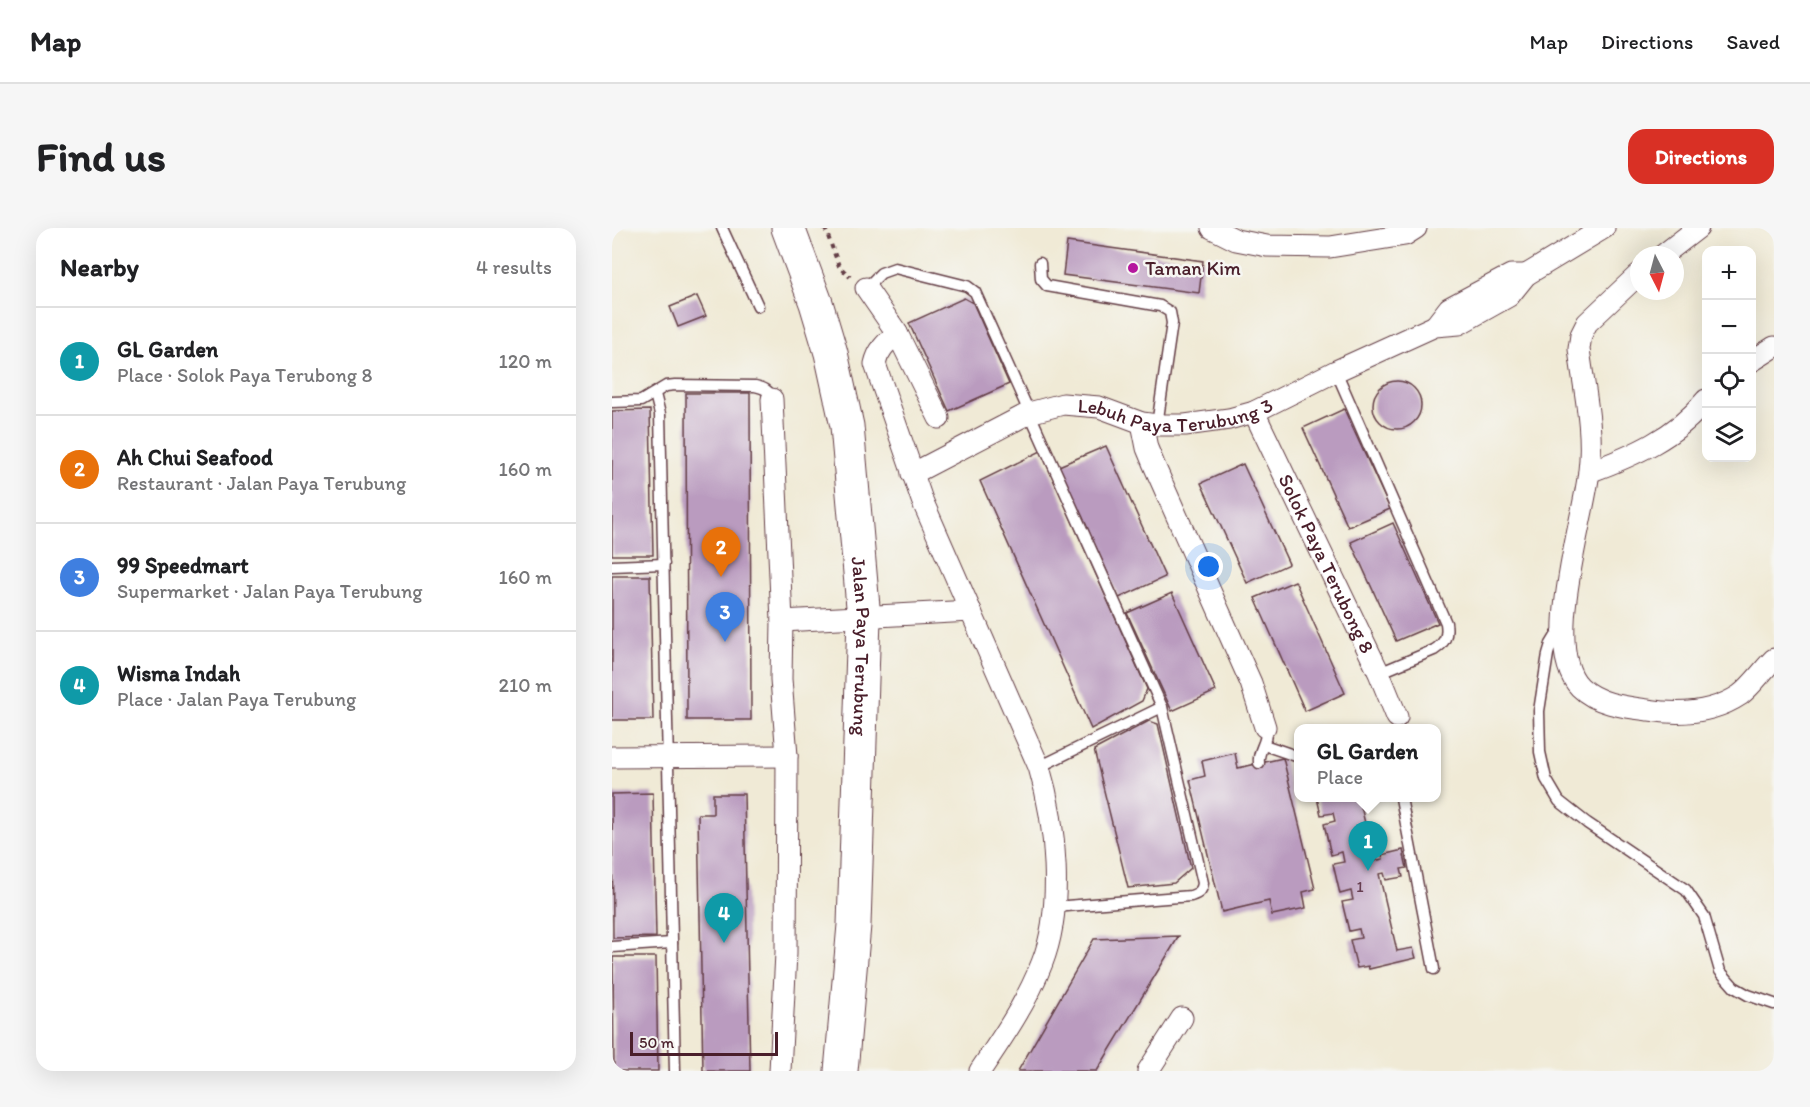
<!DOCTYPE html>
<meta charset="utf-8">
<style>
:root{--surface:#fff;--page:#f6f6f6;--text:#202124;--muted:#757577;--line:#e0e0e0;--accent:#d93025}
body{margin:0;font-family:Itim,sans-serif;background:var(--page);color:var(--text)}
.controls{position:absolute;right:18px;top:18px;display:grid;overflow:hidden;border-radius:12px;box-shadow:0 6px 24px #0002}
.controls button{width:54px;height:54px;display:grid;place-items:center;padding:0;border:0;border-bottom:2px solid var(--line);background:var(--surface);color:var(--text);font:30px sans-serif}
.compass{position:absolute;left:1018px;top:18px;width:54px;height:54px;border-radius:50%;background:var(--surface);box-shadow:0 6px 24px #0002;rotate:174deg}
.scale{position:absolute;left:18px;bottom:15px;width:148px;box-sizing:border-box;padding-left:6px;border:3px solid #4a1f2b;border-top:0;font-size:16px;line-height:21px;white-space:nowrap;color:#4a1f2b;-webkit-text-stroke:4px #f6f6f2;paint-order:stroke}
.you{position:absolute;left:597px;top:339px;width:21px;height:21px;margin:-15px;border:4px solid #fff;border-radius:50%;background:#1a73e8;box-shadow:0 0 0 9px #1a73e833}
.badge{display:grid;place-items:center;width:39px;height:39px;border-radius:50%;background:var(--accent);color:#fff;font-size:20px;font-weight:700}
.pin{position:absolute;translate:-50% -50px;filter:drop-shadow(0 2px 3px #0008)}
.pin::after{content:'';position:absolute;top:32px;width:21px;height:18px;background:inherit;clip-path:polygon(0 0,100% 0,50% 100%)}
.popup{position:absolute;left:682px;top:496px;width:147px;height:78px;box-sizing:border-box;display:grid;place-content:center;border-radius:12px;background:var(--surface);filter:drop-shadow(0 2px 4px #0005);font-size:20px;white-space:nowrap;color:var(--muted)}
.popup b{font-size:22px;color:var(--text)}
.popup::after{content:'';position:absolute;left:50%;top:100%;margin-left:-12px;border:12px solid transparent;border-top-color:var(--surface)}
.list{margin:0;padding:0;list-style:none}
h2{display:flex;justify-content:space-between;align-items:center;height:78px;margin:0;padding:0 24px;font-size:26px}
h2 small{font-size:20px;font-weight:400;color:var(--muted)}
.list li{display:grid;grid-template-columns:39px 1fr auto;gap:18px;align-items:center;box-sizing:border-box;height:108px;padding:0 24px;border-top:2px solid var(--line)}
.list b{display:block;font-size:22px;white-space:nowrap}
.list p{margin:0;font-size:20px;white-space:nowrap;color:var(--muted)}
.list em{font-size:20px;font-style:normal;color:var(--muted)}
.icon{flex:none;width:33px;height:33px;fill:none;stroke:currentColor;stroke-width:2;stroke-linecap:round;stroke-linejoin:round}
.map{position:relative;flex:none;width:1162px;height:843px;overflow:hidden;border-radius:18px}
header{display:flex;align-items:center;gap:36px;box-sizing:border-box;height:84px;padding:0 30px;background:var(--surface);border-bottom:2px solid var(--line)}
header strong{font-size:28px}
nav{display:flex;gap:33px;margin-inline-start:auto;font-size:21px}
.intro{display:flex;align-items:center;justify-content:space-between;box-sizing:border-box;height:144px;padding:0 36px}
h1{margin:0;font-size:42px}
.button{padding:15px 27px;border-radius:18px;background:var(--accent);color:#fff;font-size:21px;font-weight:700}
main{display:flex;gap:36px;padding:0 36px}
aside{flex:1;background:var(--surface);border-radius:18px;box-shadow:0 6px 24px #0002}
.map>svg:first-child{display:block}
.building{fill:#ba9bbf}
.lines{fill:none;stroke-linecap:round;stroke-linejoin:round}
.lane-casing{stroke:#633d45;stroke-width:13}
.street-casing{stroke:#633d45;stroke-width:23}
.primary-casing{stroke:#633d45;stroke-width:35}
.path{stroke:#633d45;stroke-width:4;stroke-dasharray:4.5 4.5;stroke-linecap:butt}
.lane{stroke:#fff;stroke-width:10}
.street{stroke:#fff;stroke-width:21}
.primary{stroke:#fff;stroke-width:33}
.poi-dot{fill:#b5179e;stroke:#f6f6f2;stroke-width:2}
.labels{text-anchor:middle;stroke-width:5;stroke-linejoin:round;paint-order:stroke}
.number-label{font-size:16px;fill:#663e50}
.poi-label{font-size:20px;fill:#4a1f2b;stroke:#f6f6f2;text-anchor:start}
.street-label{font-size:20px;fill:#4a1f2b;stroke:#f6f6f2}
</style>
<header>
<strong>Map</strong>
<nav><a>Map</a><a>Directions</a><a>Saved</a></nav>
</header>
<div class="intro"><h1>Find us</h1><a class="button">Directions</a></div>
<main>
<aside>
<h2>Nearby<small>4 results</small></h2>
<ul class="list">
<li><span class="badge" style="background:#0f9aa8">1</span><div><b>GL Garden</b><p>Place · Solok Paya Terubong 8</p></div><em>120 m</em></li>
<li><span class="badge" style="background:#e8710a">2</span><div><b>Ah Chui Seafood</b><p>Restaurant · Jalan Paya Terubung</p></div><em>160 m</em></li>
<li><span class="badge" style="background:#3f7fe0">3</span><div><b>99 Speedmart</b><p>Supermarket · Jalan Paya Terubung</p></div><em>160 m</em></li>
<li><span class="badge" style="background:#0f9aa8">4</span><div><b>Wisma Indah</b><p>Place · Jalan Paya Terubung</p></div><em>210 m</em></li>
</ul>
</aside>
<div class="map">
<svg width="1162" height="843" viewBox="0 0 1162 843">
<rect width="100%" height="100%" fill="#f6f6f2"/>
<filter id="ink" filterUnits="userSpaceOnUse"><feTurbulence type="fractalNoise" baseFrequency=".0167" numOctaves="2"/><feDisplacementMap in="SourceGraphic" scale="12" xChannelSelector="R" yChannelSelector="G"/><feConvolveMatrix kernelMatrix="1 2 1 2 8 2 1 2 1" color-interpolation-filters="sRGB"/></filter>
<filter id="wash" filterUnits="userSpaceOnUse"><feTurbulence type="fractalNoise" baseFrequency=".008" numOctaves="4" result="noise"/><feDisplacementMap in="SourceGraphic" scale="24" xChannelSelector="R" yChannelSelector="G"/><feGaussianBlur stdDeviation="1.35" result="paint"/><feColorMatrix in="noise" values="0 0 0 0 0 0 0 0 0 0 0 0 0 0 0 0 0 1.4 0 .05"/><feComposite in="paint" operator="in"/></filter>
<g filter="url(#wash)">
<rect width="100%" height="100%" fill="#f0ead6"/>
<g id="blocks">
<!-- building -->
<g class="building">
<path d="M455,14L591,33L587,65L451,47Z"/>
<path d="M85,68L94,88L66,99L58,79Z"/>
<path d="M352,70L361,75L397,156L337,183L297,95Z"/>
<circle cx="785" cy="177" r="24"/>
<path d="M74,165H138L139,492H75Z"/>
<path d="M732,181L778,281L736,299L691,200Z"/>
<path d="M38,182L41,327H0V183Z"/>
<path d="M494,218L553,349L507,370L447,238Z"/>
<path d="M429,223L535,461L530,473L479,501L368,253Z"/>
<path d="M631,236L677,336L635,355L589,255Z"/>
<path d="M781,295L826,395L784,413L739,314Z"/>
<path d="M0,348H38L41,492H0Z"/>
<path d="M683,353L733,465L693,483L643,370Z"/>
<path d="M560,365L604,463L560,483L515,385Z"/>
<path d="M537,493L546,496L579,640L562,655L516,660L482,522Z"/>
<path d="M623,525L626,540L671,530L703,661L691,664L694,680L660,687L657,673L610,684L578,552L593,548L590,533Z"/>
<path d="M41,565L44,709L1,710L0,566Z"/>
<path d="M101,566H132L138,843H91L86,586H101Z"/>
<path d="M705,570H747L762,633L771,631L770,627L791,622L795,640L789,641L791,649L774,652L772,645L767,646L785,723L801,720L804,730L757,741L756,738L745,740L738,712L749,710L747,701L737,703L730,674L741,672L739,663L728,666L721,636L732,634L730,624L719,627L712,596L723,593L721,585L709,587Z"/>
<path d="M567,708L485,843H406L482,711Z"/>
<path d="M1,729H44L46,843H2Z"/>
</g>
</g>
</g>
<g filter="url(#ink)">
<use href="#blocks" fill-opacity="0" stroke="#633d45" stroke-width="1.5"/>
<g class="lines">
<!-- lane casing -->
<g class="lane-casing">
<g id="lane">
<path d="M110,0L146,78"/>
<path d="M428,35L429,51L435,58L548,78L558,84L560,95L545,197"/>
<path d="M254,60L269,45L283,40L355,58L363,64L550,479L591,655C590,663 587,665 579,668L442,679"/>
<path d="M724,143L834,395C836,408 833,415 822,422L767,445"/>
<path d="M43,166L48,186L63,843"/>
<path d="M0,174L29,173L54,158L63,157L143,158C152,160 157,162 160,171"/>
<path d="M0,338L52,336"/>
<path d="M948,401L939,416L936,426L927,483L928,524L934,551L947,573L975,595L1074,662L1092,688L1108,743L1122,759L1136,767L1162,776"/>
<path d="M652,517L687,529"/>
<path d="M647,535C645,521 657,515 653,499"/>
<path d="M427,539L550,479"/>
<path d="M789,570L822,741"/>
<path d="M0,719L60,715"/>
</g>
</g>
<!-- street casing -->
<g class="street-casing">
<g id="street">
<path d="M600,0L624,12L655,18L718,19L793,7L804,0"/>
<path d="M1051,27L1086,0"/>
<path d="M1027,46L975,95L969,107L967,121C972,161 982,202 977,243C972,293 929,420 968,459C985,476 1013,479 1036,482C1067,487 1101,485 1128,467C1140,458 1151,442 1162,431"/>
<path d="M254,60L285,105L327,190"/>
<path d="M823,98L837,80L899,47H914"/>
<path d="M285,105C274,115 266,122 263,136L310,272L427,539C444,595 452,680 430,735C415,774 391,809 368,843"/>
<path d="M1140,133L1162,119"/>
<path d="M160,171L170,393L169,451L175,528L174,725L168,843"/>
<path id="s1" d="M642,184L767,445L785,489"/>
<path d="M530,195L535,220L542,237L639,455L653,499"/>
<path d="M977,244C1021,228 1064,209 1094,172"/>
<path id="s2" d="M300,246L417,185L451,176L487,179L530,195L545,197H573L617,191L642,184L724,143L823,98L847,96L897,68L914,47L992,0"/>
<path d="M170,393L359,383"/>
<path d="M0,529L175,528"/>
<path d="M536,843L570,790"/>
</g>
</g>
<!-- primary casing -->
<g class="primary-casing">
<g id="primary">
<path id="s3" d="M176,0L204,75L219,125L235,198L252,390L242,697L229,843"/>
</g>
</g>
<!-- path -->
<path class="path" d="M213,0L227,38L238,49"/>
<!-- lane -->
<use href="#lane" class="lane"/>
<!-- street -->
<use href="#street" class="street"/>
<!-- primary -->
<use href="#primary" class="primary"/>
</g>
</g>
<!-- markers -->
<circle class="poi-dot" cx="521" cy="40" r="6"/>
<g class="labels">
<!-- number labels -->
<g class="number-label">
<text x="748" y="664">1</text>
</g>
<!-- poi labels -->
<g class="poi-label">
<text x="533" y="47">Taman Kim</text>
</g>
<!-- street labels -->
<g class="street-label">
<text dy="7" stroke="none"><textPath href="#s2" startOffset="282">Lebuh Paya Terubung 3</textPath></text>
<text dy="7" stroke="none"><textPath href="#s1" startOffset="168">Solok Paya Terubong 8</textPath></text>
<text dy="7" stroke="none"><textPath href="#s3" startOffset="428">Jalan Paya Terubung</textPath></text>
</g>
</g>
</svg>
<div class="controls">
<button>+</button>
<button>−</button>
<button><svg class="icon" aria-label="locate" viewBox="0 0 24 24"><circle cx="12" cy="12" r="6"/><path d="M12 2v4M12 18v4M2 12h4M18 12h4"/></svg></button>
<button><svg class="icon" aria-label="layers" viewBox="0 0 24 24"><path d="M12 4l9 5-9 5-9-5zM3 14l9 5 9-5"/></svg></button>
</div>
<svg class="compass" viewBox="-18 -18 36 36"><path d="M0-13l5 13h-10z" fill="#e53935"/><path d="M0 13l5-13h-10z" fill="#757577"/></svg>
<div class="scale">50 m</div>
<div class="you"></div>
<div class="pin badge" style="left:756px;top:643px;background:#0f9aa8">1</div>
<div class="popup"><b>GL Garden</b>Place</div>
<div class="pin badge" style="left:109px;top:349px;background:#e8710a">2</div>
<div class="pin badge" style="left:113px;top:414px;background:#3f7fe0">3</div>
<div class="pin badge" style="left:112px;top:715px;background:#0f9aa8">4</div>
</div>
</main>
